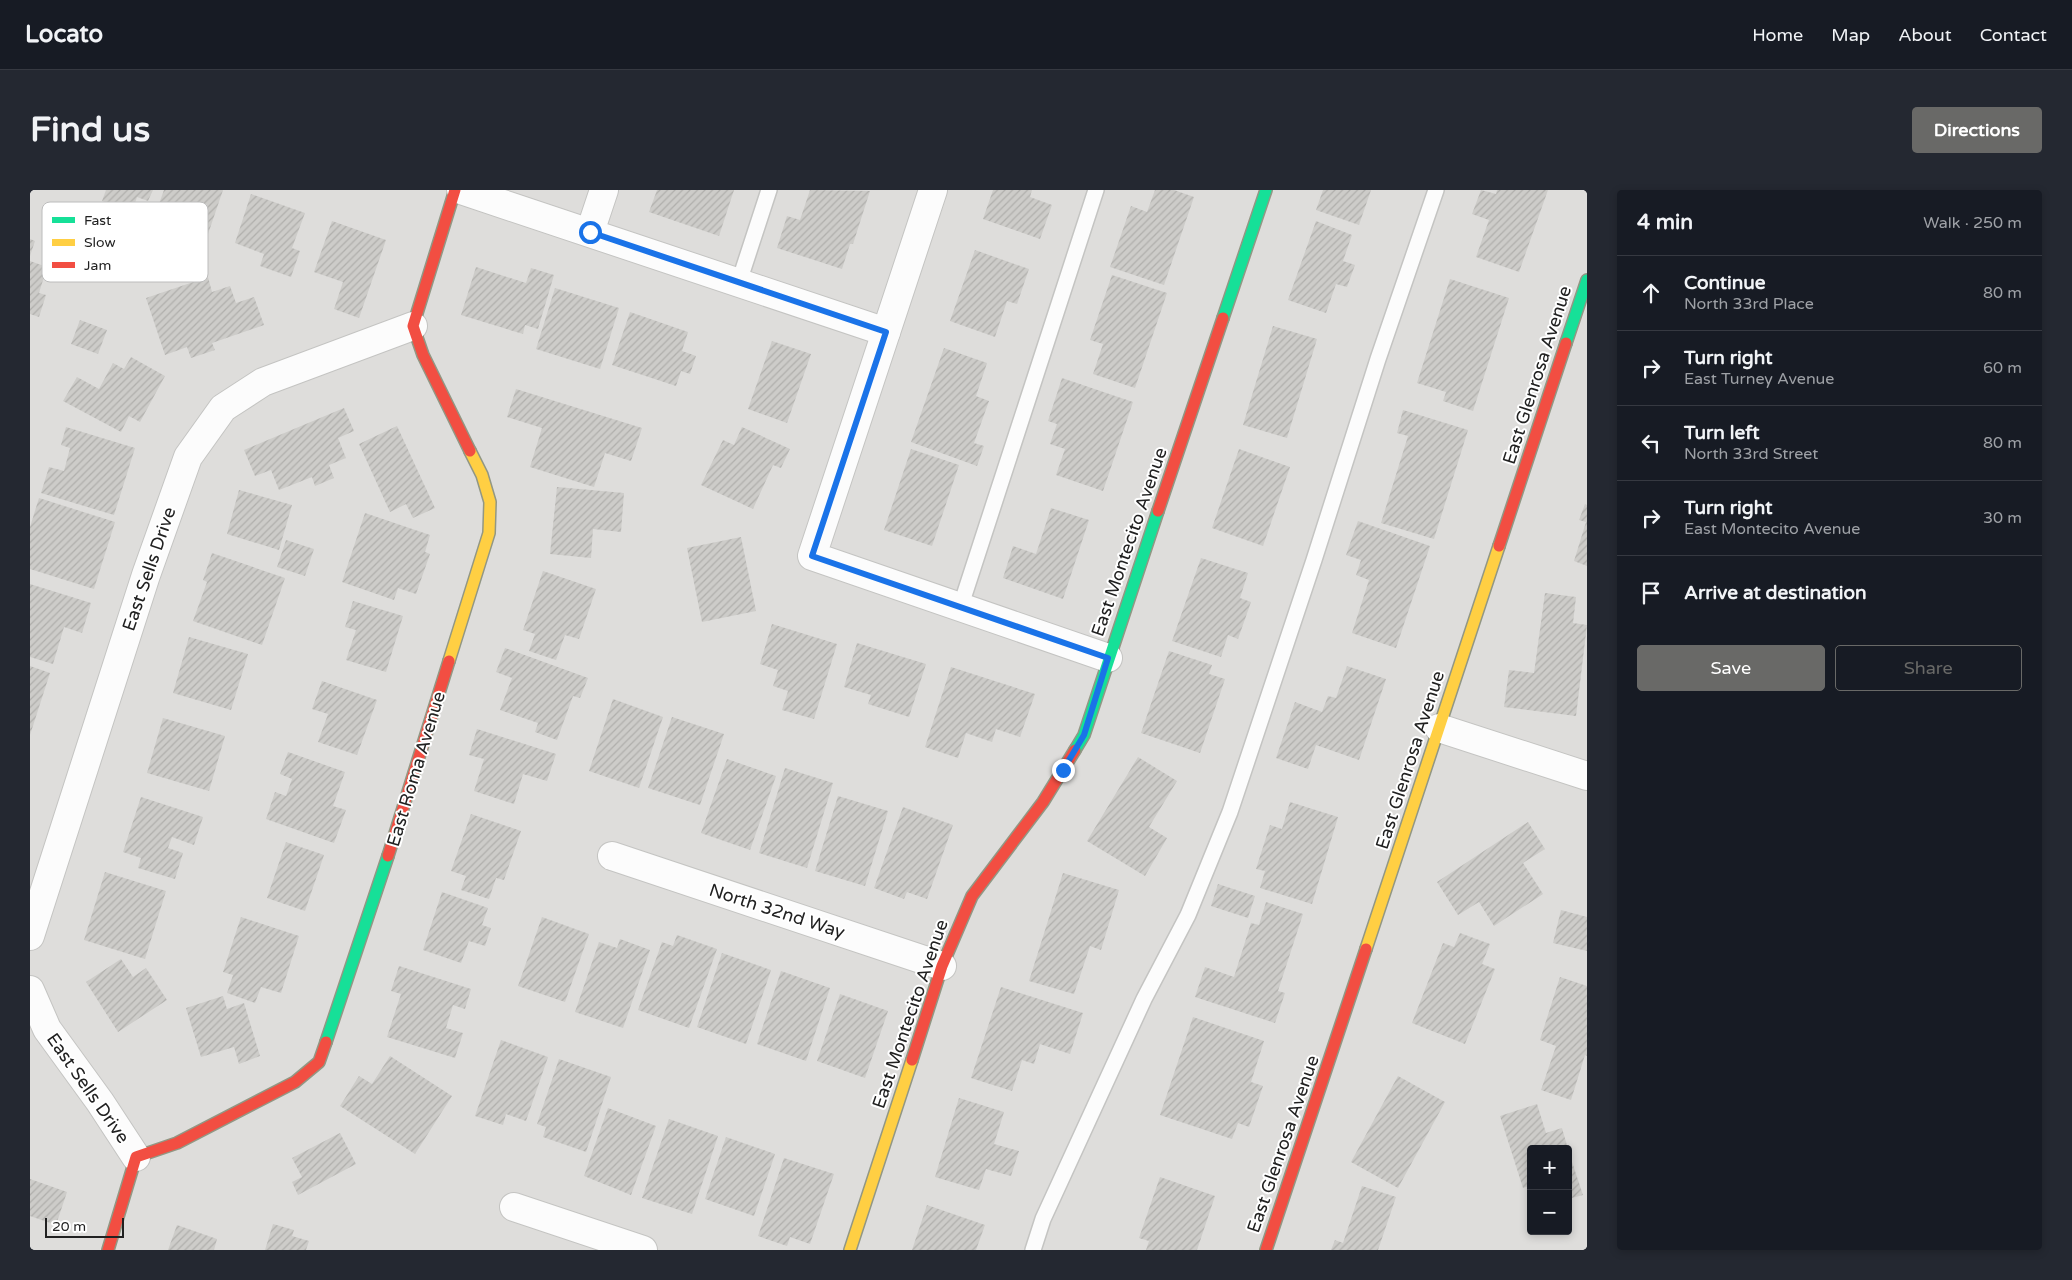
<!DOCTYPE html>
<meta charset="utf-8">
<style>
:root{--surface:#171b24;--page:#242831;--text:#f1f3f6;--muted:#9ea1a6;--line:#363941;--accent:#696967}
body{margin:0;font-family:"Varela Round",sans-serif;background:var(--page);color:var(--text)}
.controls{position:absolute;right:15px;bottom:15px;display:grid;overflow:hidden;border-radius:5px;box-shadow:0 2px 8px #0003}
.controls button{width:45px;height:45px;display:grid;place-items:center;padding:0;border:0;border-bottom:1px solid var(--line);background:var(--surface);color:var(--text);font:25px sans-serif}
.scale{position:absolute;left:15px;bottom:12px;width:79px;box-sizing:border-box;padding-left:5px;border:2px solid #212121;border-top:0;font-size:14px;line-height:18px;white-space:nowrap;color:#212121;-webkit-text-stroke:4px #fff;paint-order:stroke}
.stop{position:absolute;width:15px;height:15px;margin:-11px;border:4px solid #1a73e8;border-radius:50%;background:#fff}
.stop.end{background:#1a73e8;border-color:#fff;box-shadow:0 1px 5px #0008}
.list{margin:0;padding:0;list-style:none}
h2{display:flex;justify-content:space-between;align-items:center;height:65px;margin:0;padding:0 20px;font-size:21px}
h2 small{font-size:16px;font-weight:400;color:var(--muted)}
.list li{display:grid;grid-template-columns:32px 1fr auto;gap:15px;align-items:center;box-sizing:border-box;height:75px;padding:0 20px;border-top:1px solid var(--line)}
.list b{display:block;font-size:19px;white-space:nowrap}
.list p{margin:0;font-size:16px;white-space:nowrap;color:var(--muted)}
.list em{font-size:16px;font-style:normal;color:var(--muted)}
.actions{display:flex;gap:10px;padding:15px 20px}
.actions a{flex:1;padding:11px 0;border:1px solid var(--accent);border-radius:5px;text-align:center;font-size:18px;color:var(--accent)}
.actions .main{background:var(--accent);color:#fff}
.icon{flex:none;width:28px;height:28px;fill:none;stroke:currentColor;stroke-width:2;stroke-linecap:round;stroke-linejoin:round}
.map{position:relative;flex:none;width:1557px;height:1060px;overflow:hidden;border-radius:5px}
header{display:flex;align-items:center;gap:30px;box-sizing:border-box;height:70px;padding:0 25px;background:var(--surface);border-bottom:1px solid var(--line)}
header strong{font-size:24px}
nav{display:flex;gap:28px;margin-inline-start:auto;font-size:18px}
.intro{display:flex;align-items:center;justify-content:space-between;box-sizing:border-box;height:120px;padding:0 30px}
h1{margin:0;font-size:35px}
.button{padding:12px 22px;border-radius:5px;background:var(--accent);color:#fff;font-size:18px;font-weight:700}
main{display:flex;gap:30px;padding:0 30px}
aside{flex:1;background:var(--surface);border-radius:5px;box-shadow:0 2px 8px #0003}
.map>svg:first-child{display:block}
.residential{fill:#dedddb;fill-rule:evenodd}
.building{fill:url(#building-hatch)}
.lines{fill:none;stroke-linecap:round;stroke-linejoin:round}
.lane-casing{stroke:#c4c4c2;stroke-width:18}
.street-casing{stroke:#c4c4c2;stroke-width:30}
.fast-casing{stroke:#929784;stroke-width:14}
.slow-casing{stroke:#929784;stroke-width:14}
.jam-casing{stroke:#929784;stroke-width:14}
.lane{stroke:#fcfcfc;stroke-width:15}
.street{stroke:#fcfcfc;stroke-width:28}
.fast{stroke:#16e098;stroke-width:11}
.slow{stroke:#ffcf43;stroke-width:11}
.jam{stroke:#f24e42;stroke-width:11}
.route{stroke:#1a73e8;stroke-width:6}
.labels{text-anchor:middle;stroke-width:4;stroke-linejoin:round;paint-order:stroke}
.street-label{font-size:18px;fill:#212121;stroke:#fff}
.key{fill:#fff;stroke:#bcbcbc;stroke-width:1}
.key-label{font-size:14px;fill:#212121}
</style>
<header>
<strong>Locato</strong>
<nav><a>Home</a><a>Map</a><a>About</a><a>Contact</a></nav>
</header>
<div class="intro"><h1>Find us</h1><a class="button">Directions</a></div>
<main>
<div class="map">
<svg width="1557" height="1060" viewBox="0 0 1557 1060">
<defs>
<pattern id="building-hatch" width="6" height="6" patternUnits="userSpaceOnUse" patternTransform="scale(1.25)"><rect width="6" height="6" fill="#cdccc9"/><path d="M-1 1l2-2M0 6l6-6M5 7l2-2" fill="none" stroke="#b0afac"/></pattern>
</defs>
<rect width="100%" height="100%" fill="#eeeeea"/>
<!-- residential -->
<path class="residential" d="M0,0H1557V1060H0ZM1501,959H1538V1041H1501Z"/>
<!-- building -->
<g class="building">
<path d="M76,0H123L118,11L107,7L102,22L72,11Z"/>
<path d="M134,0H193L178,44L125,25Z"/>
<path d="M627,0H704L689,46L619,22Z"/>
<path d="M780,0L840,1L823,54H820L812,79L747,58L757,26L770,30Z"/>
<path d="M963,0H1002L1000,7L1022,15L1010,49L953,29Z"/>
<path d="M1125,0H1144L1164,7L1134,95L1080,77L1101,16L1117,22Z"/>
<path d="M1293,0H1341L1329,35L1286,20Z"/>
<path d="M1451,0L1466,4L1467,0H1518L1489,82L1446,67L1459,30L1442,24Z"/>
<path d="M221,4L275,23L262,58L270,61L261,87L230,76L234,64L205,53Z"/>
<path d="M302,31L356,50L329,128L304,119L313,92L284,82Z"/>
<path d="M1286,31L1322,45L1313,71L1325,75L1317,97L1306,94L1296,123L1258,110Z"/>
<path d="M0,49L5,51L0,66Z"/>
<path d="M945,60L999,79L987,114L977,111L965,147L920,131Z"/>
<path d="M0,71L17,77L9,103L16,105L9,127L0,124Z"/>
<path d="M446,77L496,93L501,78L524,85L508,139L495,135L493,144L431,125Z"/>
<path d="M1082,85L1137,103L1105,198L1063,184L1073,154L1060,150Z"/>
<path d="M178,87L182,102L200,96L206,113L224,107L234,135L182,153L185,160L161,168L157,157L135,165L116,108Z"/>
<path d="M1420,89L1479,108L1443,221L1413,211L1416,202L1387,193Z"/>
<path d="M525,98L589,118L570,179L506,159Z"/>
<path d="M600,122L658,142L652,161L666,166L660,184L651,181L646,196L582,175Z"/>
<path d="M50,130L77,140L68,164L41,154Z"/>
<path d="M1243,136L1287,149L1257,248L1213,235Z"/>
<path d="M742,151L781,164L757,233L718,219Z"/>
<path d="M914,158L957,173L946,206L959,211L944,253L954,256L947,276L881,252Z"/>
<path d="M101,167L135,186L110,232L99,226L91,242L33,211L47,187L69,199L83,173L94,179Z"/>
<path d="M1032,188L1103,212L1073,301L1026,285L1035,259L1020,254L1027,234L1018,231Z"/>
<path d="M486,199L612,238L601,271L575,263L564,297L500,277L512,238L477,227Z"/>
<path d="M314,218L324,241L308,248L316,268L299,275L304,288L285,296L282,287L249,300L241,280L225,286L214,260Z"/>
<path d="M1373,220L1438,240L1404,349L1351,333L1378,246L1367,243Z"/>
<path d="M367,236L405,318L383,328L376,314L360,322L329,254Z"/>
<path d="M36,237L105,258L84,325L11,303L19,277L34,281L40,258L31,255Z"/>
<path d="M712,237L760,259L751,278L743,275L723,319L671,295L693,250L704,255Z"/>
<path d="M881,259L929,275L902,356L854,340Z"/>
<path d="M1209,259L1260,277L1233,356L1182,338Z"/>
<path d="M527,297L594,303L591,342L563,339L561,368L520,364Z"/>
<path d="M209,300L262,315L249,360L197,344Z"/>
<path d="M9,308L85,332L64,399L0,379V337Z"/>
<path d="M1555,314L1557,315V376L1544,371L1556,332L1549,330Z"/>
<path d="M1021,318L1059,330L1033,409L973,388L983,356L1006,364Z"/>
<path d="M335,323L400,345L395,362L400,364L386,404L368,398L364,410L312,392Z"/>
<path d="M1328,331L1400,356L1366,458L1322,443L1339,390L1326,385L1331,370L1316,365Z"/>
<path d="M711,347L726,421L672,432L657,358Z"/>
<path d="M256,350L284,359L275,386L247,377Z"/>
<path d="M182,363L255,388L232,455L163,431L177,392L173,390Z"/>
<path d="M1171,368L1218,383L1210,408L1221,412L1208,449L1198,445L1191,467L1142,451Z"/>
<path d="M513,381L566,399L549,449L535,445L526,470L499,461L505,444L493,440Z"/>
<path d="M0,394L61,413L52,443L34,437L23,474L0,467Z"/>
<path d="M1515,403L1546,407L1543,433L1557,435L1546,526L1474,517L1479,480L1504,483Z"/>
<path d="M323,411L373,426L356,482L316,470L326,440L315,437Z"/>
<path d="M742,434L807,454L784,529L752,520L758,501L743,496L748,480L730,474Z"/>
<path d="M159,447L218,464L201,520L143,503Z"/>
<path d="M827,453L896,474L879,527L838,514L841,505L814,497Z"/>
<path d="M475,458L558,488L550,508L543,506L527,550L505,542L508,533L470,520L482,488L466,482Z"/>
<path d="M1139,461L1182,475L1179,484L1195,489L1170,563L1111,543Z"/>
<path d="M0,476L20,483L0,545Z"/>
<path d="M1317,476L1356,489L1329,570L1286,555L1278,579L1246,568L1265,512L1292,522L1298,506L1306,508Z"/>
<path d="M921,477L1005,504L990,547L966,539L962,552L936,543L928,568L895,557Z"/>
<path d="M292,491L347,510L327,565L288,552L298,524L282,519Z"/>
<path d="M583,509L633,527L609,598L559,581Z"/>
<path d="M642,527L694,544L670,615L618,598Z"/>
<path d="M133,528L195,546L179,601L117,583Z"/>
<path d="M447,539L526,564L517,591L493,584L484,614L444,601L454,569L439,565Z"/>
<path d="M258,562L315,582L303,616L316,620L304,653L236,629L245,602L256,606L262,589L250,584Z"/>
<path d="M1108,567L1147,591L1119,637L1137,648L1115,686L1057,651Z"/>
<path d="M697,569L746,586L720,660L671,643Z"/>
<path d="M755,578L803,593L777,678L729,663Z"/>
<path d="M808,606L858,621L835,696L785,681Z"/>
<path d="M111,607L173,627L164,655L142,647L138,658L153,663L145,689L108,678L111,668L93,662Z"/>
<path d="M1260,612L1308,627L1282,714L1230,698L1235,681L1226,679L1240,635L1252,639Z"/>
<path d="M873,617L923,635L897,709L877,702L874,709L844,698Z"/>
<path d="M441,624L491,641L474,690L466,688L459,709L431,700L436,686L421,681Z"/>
<path d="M1498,632L1515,659L1493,673L1513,704L1464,736L1449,712L1428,725L1407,692Z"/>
<path d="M256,652L294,665L275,721L237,708Z"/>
<path d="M75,682L136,701L115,769L54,750Z"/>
<path d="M1033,683L1089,700L1071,760L1060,756L1044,804L999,791Z"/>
<path d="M1188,694L1225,706L1218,728L1181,716Z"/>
<path d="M412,702L458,718L452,735L461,738L455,756L439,751L431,773L393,760Z"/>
<path d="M1236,712L1273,724L1248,801L1255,803L1245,833L1165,807L1175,777L1204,787L1221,733L1229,735Z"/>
<path d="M1531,720L1557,727V761L1523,753Z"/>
<path d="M211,727L269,746L251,803L231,797L225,813L197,803L203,785L193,782Z"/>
<path d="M512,727L559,744L535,812L488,796Z"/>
<path d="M1430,743L1460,754L1452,774L1465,779L1435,854L1382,833L1413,753L1424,757Z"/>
<path d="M647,745L687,759L659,838L608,820L632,752L643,756Z"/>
<path d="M590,749L620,760L593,838L545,822L569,752L587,758Z"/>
<path d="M692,763L741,780L716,854L667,837Z"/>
<path d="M91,769L103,787L116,778L137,810L88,842L56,792Z"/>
<path d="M369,776L441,799L435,819L423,815L416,838L433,843L425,868L357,847L371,804L361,801Z"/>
<path d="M751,781L800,798L776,871L727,854Z"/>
<path d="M1530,787L1557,796V866L1555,865L1541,910L1511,900L1526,856L1510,850Z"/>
<path d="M971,797L1053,823L1040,864L1010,854L1004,874L992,870L982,901L941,888Z"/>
<path d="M810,804L858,821L835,888L787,871Z"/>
<path d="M193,806L197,819L214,813L230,866L209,874L204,857L171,867L156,818Z"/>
<path d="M1163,827L1234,851L1221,892L1233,896L1219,937L1208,933L1202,949L1130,925Z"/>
<path d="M471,850L518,867L496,931L476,924L473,935L445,926Z"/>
<path d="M360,866L422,906L385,964L310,916L329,886L342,894Z"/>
<path d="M529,869L581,887L556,962L513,947L516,937L507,934Z"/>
<path d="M1368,886L1415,912L1368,998L1321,972Z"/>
<path d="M929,908L974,922L964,954L989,961L981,986L956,979L949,1000L905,987Z"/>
<path d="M1507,914L1516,943L1532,938L1538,959H1501V995L1493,998L1470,926Z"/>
<path d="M578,918L626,936L601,1005L554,986Z"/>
<path d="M639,929L688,946L662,1024L612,1008Z"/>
<path d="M310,943L326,974L268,1005L262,992L272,987L262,968Z"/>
<path d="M696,947L745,964L724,1026L675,1009Z"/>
<path d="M1538,960L1553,1005L1538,1009Z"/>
<path d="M754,968L804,984L780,1054L760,1047L757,1056L728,1046Z"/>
<path d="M1130,987L1185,1006L1167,1060H1116L1119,1051L1109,1048Z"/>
<path d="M0,989L37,1002L26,1035L0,1026Z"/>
<path d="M1332,996L1366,1007L1348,1060H1301L1305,1050L1313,1053Z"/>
<path d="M897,1015L955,1035L946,1060H882Z"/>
<path d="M243,1034L264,1040L262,1046L279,1051L276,1060H235Z"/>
<path d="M147,1035L187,1049L184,1060H138Z"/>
</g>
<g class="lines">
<!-- lane casing -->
<g class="lane-casing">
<g id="lane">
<path d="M709,92L739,0"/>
<path d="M930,418L1066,0"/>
<path d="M1003,1060L1013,1029L1114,809L1158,725L1200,622L1284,370L1348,169L1406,0"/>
</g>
</g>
<!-- street casing -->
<g class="street-casing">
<g id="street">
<path d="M431,0L856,142"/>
<path d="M903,0L782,366L1078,468"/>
<path d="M560,42L574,0"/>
<path d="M1409,538L1557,586"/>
<path d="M582,666L912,776"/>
<path d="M0,746L116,385L158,267L193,218L233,192L383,136"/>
<path d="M0,800L17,839L70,912L106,967"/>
<path d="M484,1017L613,1060"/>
</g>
</g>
<!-- fast casing -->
<g class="fast-casing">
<g id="fast">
<path d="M1193,128L1236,0"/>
<path d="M1536,153L1557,90"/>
<path d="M1045,560L1054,545L1128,321"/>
<path d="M296,852L358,666"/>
</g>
</g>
<!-- slow casing -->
<g class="slow-casing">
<g id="slow">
<path d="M419,471L459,343L460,312L452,285L440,261"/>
<path d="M1336,759L1469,356"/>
<path d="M820,1060L882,870"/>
</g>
</g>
<!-- jam casing -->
<g class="jam-casing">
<g id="jam">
<path d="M425,0L383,136L393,165L440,261"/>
<path d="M1128,321L1193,128"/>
<path d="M1469,356L1536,153"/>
<path d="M358,666L419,471"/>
<path d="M882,870L912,776L942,706L1013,612L1045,560"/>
<path d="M78,1060L106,967L147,953L265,892L289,872L296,852"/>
<path d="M1236,1060L1336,759"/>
</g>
</g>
<!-- lane -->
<use href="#lane" class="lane"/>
<!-- street -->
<use href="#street" class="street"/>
<!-- fast -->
<use href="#fast" class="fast"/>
<!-- slow -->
<use href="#slow" class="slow"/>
<!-- jam -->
<use href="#jam" class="jam"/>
</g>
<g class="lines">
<!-- route -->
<path class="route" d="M560,42L856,142L782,366L1078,468L1054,545L1033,580"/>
</g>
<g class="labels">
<!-- street labels -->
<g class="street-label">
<text transform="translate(1507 185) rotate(-72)" y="6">East Glenrosa Avenue</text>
<text transform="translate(1099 352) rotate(-71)" y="6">East Montecito Avenue</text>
<text transform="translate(119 379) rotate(-71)" y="6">East Sells Drive</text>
<text transform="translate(1380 570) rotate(-72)" y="6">East Glenrosa Avenue</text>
<text transform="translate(386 579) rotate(-73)" y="6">East Roma Avenue</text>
<text transform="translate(747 721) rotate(18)" y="6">North 32nd Way</text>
<text transform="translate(880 824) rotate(-71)" y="6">East Montecito Avenue</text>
<text transform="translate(58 898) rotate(55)" y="6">East Sells Drive</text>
<text transform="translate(1253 954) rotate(-71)" y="6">East Glenrosa Avenue</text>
</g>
</g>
<!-- legend -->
<rect x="12" y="12" width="166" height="80" rx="8" class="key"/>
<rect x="22" y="27" width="23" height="6" fill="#16e098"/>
<rect x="22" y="49" width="23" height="7" fill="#ffcf43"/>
<rect x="22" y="72" width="23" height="6" fill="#f24e42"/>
<g class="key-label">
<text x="54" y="35">Fast</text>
<text x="54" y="57">Slow</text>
<text x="54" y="80">Jam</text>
</g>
</svg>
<div class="controls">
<button>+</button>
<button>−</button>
</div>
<div class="scale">20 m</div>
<div class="stop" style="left:560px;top:42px"></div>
<div class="stop end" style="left:1033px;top:580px"></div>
</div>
<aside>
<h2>4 min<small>Walk · 250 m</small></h2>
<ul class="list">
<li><svg class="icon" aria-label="ahead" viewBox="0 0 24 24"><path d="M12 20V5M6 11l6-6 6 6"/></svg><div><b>Continue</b><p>North 33rd Place</p></div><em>80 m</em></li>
<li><svg class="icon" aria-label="right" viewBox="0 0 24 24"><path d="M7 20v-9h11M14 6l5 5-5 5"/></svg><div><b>Turn right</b><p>East Turney Avenue</p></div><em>60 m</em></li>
<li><svg class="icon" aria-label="left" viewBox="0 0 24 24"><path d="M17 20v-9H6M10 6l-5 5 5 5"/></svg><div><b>Turn left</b><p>North 33rd Street</p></div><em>80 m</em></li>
<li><svg class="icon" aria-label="right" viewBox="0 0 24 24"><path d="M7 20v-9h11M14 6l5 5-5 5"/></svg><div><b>Turn right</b><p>East Montecito Avenue</p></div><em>30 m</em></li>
<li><svg class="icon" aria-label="arrive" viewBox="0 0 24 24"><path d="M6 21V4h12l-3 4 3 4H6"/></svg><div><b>Arrive at destination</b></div></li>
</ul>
<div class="actions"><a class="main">Save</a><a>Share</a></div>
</aside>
</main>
